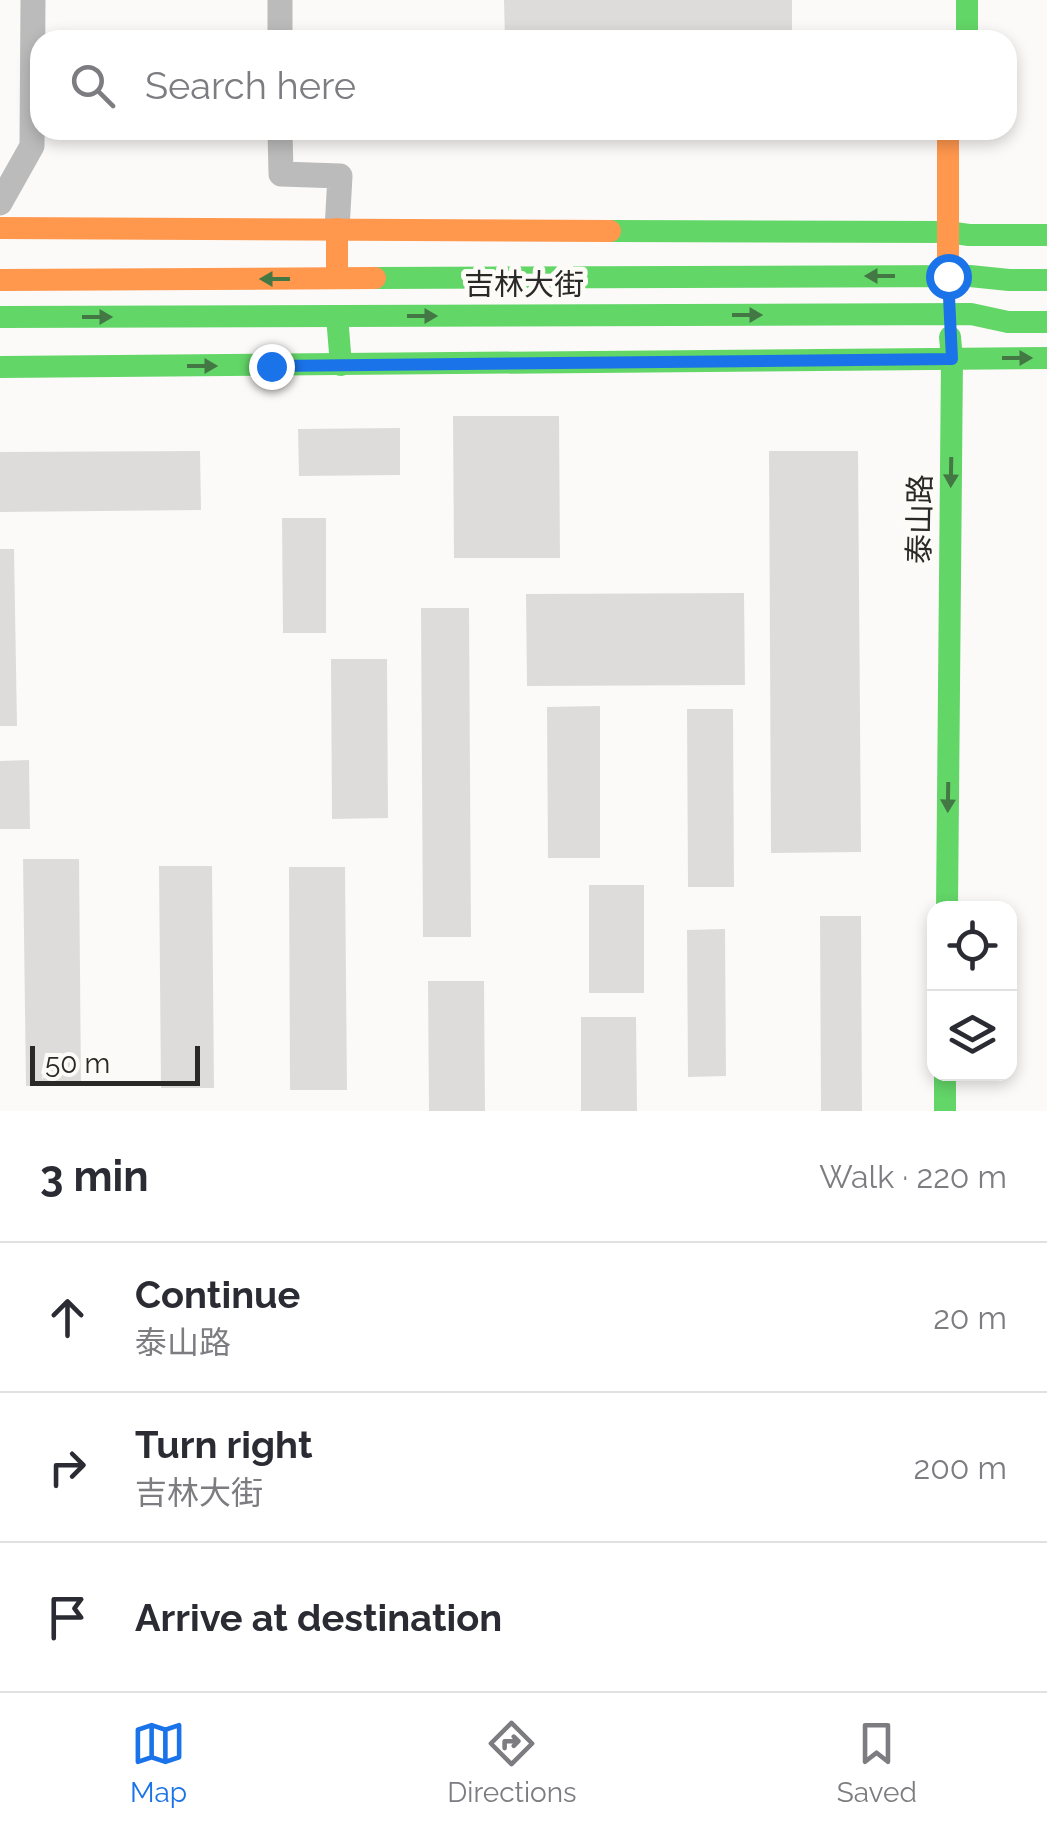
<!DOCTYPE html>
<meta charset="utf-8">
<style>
:root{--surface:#fff;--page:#f2f2f3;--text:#2b2b33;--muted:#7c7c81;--line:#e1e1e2;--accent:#1a73e8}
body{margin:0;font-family:Raleway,"Noto Sans SC",sans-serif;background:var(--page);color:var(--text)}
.controls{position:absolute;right:30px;bottom:30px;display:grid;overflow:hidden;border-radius:20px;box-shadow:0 5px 15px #0003}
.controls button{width:90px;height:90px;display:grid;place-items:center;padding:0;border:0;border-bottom:2px solid var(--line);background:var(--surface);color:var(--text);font:50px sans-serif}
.scale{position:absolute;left:30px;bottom:25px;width:170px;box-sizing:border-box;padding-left:10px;border:5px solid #292927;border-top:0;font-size:28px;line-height:35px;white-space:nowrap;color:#292927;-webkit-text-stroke:8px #fdfbf7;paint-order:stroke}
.stop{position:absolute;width:30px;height:30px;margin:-22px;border:8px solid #1a73e8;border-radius:50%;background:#fff}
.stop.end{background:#1a73e8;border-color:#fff;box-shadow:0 2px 10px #0008}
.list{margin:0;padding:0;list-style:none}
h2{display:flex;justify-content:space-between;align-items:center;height:130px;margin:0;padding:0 40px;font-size:42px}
h2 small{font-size:32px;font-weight:400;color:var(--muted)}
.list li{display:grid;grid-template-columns:65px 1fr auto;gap:30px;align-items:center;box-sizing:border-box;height:150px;padding:0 40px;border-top:2px solid var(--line)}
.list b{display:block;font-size:38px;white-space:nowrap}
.list p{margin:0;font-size:32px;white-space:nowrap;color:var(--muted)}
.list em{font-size:32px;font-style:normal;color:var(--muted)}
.icon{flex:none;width:55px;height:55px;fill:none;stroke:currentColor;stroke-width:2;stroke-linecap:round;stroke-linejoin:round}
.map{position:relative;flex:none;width:1047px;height:1111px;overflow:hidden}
.search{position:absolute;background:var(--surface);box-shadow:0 5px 15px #0003;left:30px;right:30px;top:30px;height:110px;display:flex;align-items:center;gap:25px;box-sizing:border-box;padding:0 35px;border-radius:30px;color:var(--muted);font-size:38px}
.sheet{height:580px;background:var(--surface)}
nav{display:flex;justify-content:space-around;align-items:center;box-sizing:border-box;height:140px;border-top:2px solid var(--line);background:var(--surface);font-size:28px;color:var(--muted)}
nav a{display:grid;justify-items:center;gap:5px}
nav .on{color:var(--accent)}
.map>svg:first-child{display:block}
.building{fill:#dedcda}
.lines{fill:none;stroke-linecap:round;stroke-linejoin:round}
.street{stroke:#bbb;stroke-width:25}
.fast{stroke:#63d668;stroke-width:22}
.slow{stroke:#ff974d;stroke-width:22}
.oneway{fill:#437744}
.route{stroke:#1a73e8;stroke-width:12}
.labels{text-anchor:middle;stroke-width:10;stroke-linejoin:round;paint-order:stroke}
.street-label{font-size:30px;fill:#292927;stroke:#fdfbf7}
</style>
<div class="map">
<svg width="1047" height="1111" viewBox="0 0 1047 1111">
<rect width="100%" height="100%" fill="#fcfaf8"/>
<!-- building -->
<g class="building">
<path d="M504,0H792V40H505Z"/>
<path d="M453,416H559L560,558H454Z"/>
<path d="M400,428V475L299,476L298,429Z"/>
<path d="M200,451L201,510L0,512V452Z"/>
<path d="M769,451H858L861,852L771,853Z"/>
<path d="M282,518H326V633H283Z"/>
<path d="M0,549H14L17,726H0Z"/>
<path d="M744,593L745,685L527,686L526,594Z"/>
<path d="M421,608H469L471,937H423Z"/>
<path d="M331,659H387L388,818L332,819Z"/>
<path d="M600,706V858H548L547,707Z"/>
<path d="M687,709H733L734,887H688Z"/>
<path d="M29,760L30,829H0V761Z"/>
<path d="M23,859H79L81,1085L26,1086Z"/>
<path d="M159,866H212L214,1088H161Z"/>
<path d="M289,867H345L347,1090H290Z"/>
<rect x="589" y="885" width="55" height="108"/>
<path d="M820,916H861L862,1111H821Z"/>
<path d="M725,929L726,1076L688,1077L687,930Z"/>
<path d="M428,981H484L485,1111H429Z"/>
<path d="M581,1017H636L637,1111H581Z"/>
</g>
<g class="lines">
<!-- street -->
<g class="street">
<path d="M280,0V40"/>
<path d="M280,130L281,174L340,176L337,229"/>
<path d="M0,203L32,146L33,0"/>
</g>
<!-- fast -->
<g class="fast">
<path d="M967,0V40"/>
<path d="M610,231L947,232L969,235H1047"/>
<path d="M375,278L970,276L1009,280H1047"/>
<path d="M337,316L341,365"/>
<path d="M0,317L971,314L1008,322H1047"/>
<path d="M0,367L1047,358"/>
<path d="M947,908L952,359L950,337"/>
<path d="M945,1074V1111"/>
</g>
<!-- slow -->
<g class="slow">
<path d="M948,130V257"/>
<path d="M0,228L610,231"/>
<path d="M337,229V278"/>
<path d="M0,280L375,278"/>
</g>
</g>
<!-- one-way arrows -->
<defs><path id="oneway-solid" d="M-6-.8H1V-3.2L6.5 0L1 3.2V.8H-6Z" transform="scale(2.5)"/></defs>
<g class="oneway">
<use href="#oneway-solid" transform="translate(880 276) rotate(180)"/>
<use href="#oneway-solid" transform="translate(275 279) rotate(180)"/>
<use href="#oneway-solid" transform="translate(747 315)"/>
<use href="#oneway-solid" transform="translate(422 316)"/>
<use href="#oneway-solid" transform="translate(97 317)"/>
<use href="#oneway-solid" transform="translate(1017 358)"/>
<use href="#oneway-solid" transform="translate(202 366)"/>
<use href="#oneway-solid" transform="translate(951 472) rotate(91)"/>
<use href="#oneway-solid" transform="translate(948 797) rotate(91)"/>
</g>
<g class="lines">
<!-- route -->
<path class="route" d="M271,366L952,359L948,276"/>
</g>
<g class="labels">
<!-- street labels -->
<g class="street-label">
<text x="524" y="295">吉林大街</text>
<text transform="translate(920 519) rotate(-89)" y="10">泰山路</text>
</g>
</g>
</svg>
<div class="controls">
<button><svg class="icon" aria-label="locate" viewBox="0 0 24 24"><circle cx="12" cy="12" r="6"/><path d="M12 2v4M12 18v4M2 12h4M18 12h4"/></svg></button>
<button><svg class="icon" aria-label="layers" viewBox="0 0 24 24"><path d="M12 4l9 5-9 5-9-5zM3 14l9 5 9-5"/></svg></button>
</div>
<div class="scale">50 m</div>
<div class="stop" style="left:948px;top:276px"></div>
<div class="stop end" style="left:271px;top:366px"></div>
<div class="search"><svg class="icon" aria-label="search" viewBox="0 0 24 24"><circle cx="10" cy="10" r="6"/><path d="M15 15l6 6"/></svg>Search here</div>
</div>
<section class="sheet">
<h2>3 min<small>Walk · 220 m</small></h2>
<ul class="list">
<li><svg class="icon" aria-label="ahead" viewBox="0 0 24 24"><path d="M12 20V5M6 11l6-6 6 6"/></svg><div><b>Continue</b><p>泰山路</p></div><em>20 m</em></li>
<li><svg class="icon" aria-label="right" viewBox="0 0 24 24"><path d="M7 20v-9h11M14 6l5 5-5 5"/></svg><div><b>Turn right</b><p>吉林大街</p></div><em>200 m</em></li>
<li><svg class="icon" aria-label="arrive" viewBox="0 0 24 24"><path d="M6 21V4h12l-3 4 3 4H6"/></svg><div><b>Arrive at destination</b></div></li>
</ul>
</section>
<nav>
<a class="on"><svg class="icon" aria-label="map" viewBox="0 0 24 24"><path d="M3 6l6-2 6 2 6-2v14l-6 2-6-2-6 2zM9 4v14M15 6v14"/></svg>Map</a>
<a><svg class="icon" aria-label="directions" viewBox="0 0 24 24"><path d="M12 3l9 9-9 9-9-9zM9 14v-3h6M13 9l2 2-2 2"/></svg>Directions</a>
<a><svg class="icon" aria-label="saved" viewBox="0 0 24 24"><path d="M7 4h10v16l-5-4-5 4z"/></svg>Saved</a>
</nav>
